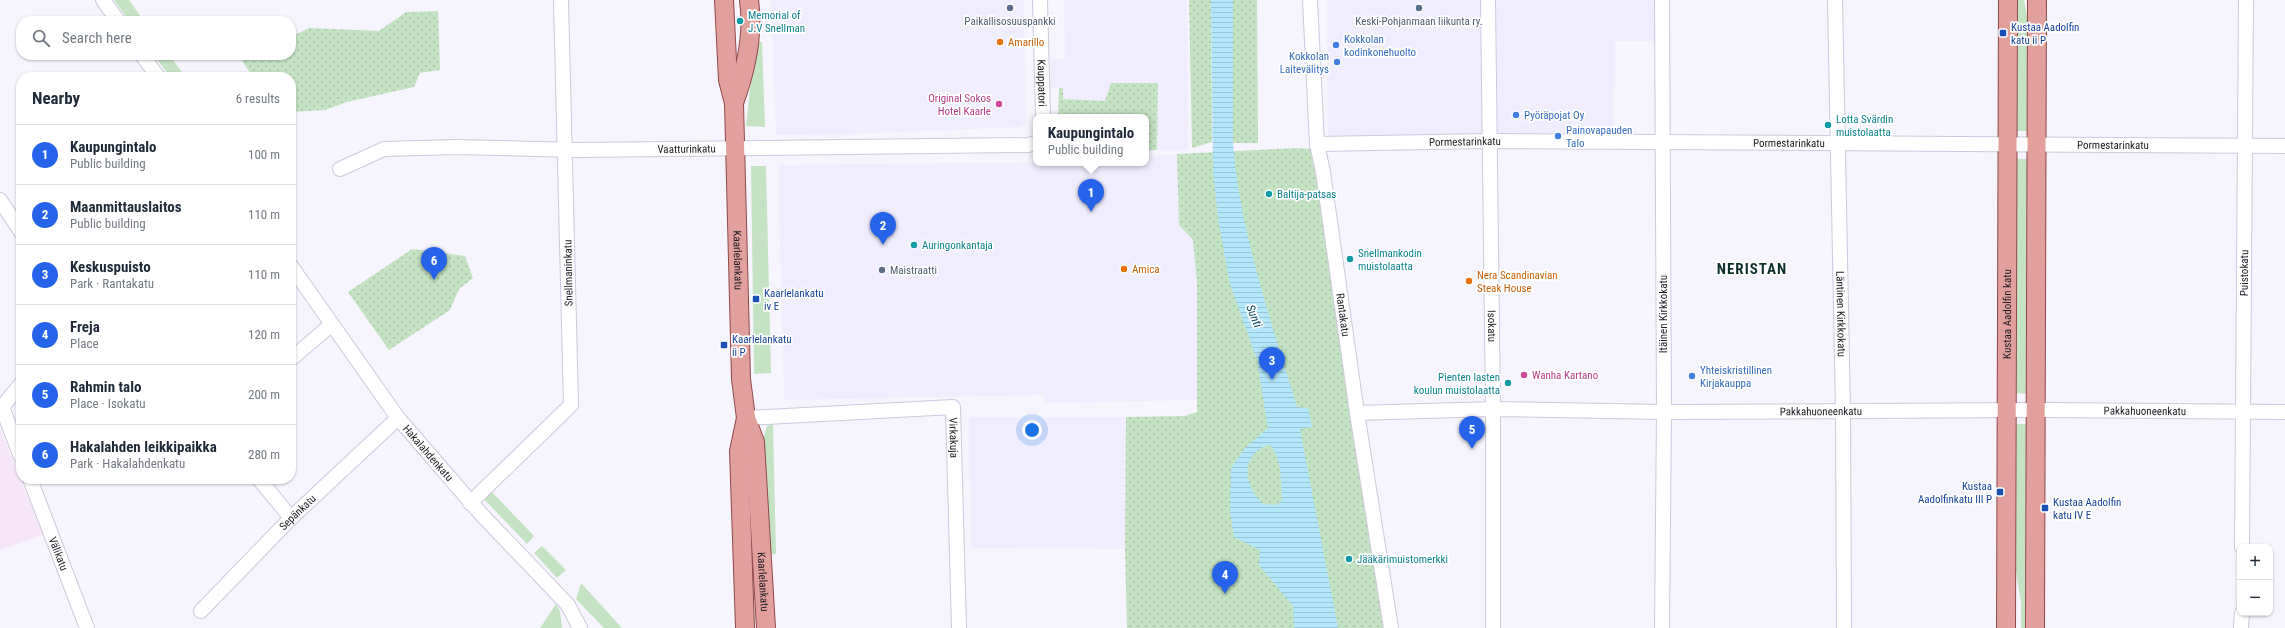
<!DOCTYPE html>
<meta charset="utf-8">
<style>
:root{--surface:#fff;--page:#f2f2f3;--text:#1f2937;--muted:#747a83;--line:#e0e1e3;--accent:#2563eb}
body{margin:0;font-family:"Roboto Condensed",sans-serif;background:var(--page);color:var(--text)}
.controls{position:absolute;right:12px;bottom:12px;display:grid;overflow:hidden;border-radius:8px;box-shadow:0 1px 3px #0004}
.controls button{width:36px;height:36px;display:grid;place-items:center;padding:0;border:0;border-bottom:1px solid var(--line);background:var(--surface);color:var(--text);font:20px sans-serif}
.you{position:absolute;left:1032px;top:430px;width:14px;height:14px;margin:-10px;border:3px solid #fff;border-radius:50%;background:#1a73e8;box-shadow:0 0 0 6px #1a73e833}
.badge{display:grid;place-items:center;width:26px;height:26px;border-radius:50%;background:var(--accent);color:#fff;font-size:13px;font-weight:700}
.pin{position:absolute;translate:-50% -33px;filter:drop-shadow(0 1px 2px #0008)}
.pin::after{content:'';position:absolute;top:21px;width:14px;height:12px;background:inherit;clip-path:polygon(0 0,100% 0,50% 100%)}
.popup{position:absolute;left:1033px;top:114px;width:116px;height:52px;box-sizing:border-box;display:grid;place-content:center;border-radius:8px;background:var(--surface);filter:drop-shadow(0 1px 3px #0005);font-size:13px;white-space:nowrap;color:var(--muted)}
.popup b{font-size:15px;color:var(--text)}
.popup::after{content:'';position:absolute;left:50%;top:100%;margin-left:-8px;border:8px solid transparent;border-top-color:var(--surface)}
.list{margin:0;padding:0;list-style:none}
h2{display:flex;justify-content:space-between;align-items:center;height:52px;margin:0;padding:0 16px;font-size:17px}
h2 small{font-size:13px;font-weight:400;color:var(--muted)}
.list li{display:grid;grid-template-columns:26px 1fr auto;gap:12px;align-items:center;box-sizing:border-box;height:60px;padding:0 16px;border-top:1px solid var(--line)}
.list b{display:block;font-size:15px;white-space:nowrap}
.list p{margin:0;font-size:13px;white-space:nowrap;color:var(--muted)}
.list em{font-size:13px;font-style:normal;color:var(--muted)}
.icon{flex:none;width:22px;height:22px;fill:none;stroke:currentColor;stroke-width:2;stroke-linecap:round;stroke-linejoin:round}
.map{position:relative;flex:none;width:2285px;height:628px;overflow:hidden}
.search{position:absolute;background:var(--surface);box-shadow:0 1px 3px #0004;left:16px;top:16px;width:280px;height:44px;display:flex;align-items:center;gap:10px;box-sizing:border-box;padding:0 14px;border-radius:16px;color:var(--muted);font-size:15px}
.panel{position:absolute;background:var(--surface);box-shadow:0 1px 3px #0004;left:16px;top:72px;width:280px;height:412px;border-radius:16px}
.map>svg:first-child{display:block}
.built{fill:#f0edfe}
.education{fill:#f7e6f8}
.grass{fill:#c4e3c3}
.park{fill:url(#park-dots)}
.water{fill:url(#water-rules);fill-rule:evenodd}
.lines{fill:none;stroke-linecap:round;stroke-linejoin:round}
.minor-casing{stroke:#ccc9dd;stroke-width:16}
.major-casing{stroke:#904948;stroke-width:20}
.minor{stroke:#fff;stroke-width:14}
.major{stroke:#e2a09d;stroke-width:18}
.service-dot{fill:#5c6f8a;stroke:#fff;stroke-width:1.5}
.culture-dot{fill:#0f9aa8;stroke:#fff;stroke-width:1.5}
.transit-dot{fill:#1a4fb4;stroke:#fff;stroke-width:1.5}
.food-dot{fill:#e8710a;stroke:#fff;stroke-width:1.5}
.shop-dot{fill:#3f7fe0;stroke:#fff;stroke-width:1.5}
.hotel-dot{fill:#d1479c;stroke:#fff;stroke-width:1.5}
.labels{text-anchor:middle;stroke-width:3.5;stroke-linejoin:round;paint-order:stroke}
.culture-label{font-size:11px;fill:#0d838f;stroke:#fff;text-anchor:start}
.service-label{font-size:11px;fill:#4e5e75;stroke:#fff}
.transit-label{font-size:11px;fill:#164399;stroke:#fff;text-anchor:start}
.shop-label{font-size:11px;fill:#366cbe;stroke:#fff;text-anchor:start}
.food-label{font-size:11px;fill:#c56008;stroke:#fff;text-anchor:start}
.street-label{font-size:11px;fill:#1d1c23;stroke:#fff}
.hotel-label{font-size:11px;fill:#b23c85;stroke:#fff;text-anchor:end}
.water-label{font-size:12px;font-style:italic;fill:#00475d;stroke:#fff}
.district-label{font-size:15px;font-weight:bold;letter-spacing:1px;fill:#0e302a;stroke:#fff}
</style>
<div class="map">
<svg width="2285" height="628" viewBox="0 0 2285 628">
<defs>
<pattern id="park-dots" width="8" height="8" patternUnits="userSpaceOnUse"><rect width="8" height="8" fill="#c4e3c3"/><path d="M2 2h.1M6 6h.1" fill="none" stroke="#a8c2a7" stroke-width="1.8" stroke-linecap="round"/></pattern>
<pattern id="water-rules" width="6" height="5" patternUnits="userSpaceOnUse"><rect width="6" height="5" fill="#b4e6fc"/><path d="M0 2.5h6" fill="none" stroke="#9ac5d8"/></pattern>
</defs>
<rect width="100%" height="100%" fill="#f6f5fd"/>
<!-- built -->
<g class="built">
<path d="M771,0H1024L1026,123L1019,127L855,134L776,135Z"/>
<path d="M1064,0H1187L1188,150H1157V83H1111L1105,101L1063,99L1062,88H1050L1051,59H1065Z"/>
<path d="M1327,0H1482L1483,136L1328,138Z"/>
<path d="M1496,0H1656L1657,41H1615L1613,137L1498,136Z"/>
<path d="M1177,154L1179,225L1193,240L1197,283V400L1043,403L1044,395L784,400L778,165L1036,162L1146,163V156Z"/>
<path d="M969,417H1126L1125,549L971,548Z"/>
</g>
<!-- education -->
<path class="education" d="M0,429L43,535L0,550Z"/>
<!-- grass -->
<g class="grass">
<path d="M114,0H129L144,21H129Z"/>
<path d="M2015,0H2024L2029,25L2028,131H2015Z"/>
<path d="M755,42H762L765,127L746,126Z"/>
<path d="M154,55H169L186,77H170Z"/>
<path d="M2015,159H2029L2028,394L2013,393Z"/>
<path d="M751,166H766L771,373L754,374Z"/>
<path d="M773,424L776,554L769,555L766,539L764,436L767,426Z"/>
<path d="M2014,424H2027V628H2021V603L2014,558Z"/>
<path d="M489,489L534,536L527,544L481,496Z"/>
<path d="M542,546L566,570L557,578L534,553Z"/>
<path d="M581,583L622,628H604L576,599Z"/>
<path d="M556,604L560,611L562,628H540Z"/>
</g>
<!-- park -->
<g class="park">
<path d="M1189,0H1211V9L1212,142L1192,148Z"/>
<path d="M1233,0H1257L1258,143H1233Z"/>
<path d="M438,11L440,70L420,73L414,87L347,102L325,110L291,112V77H253L242,61L254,55H291V37L309,28L379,31L406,12Z"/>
<path d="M1111,83H1158L1157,150H1146V117H1058L1059,88H1063V99L1105,101Z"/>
<path d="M1297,148L1313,149L1384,628H1127L1125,549L1126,417L1185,416L1197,412V283L1193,240L1179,225L1177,154Z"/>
<path d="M412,249L465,256L473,278L459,289L450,310L389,350L348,292Z"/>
</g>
<!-- water -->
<path class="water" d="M1211,0H1233V143C1239,229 1272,324 1297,407L1308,408L1312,427L1300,429L1338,628H1294L1293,606L1259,565L1260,550L1234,537L1230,510L1231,468L1245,448L1268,428L1257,360L1230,284L1219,225L1213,172ZM1267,445L1271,446C1282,461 1281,482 1282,500L1277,505L1263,504C1244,486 1239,457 1267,445Z"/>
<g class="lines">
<!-- minor casing -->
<g class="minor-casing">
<g id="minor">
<path d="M103,0L118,21"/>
<path id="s1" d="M1040,0L1043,117"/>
<path id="s2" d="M1310,0L1317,144L1323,172L1357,413L1391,628"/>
<path id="s3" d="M1488,0L1493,409V628"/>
<path id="s4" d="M1835,0L1843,411L1844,628"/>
<path d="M142,55L158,77"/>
<path id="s5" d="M1317,144L1489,141L2285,146"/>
<path id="s6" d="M340,169L384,149L456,147L576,150L1028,145L1036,143"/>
<path d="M0,200L21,232"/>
<path id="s7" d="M291,266L398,418L481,514L568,605L580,628"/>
<path d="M291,359L331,325"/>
<path d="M21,384L2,407L21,457"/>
<path id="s8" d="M1357,413L1493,409L1664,412L2045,410L2285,412"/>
<path id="s9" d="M746,418L953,407L959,628"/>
<path id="s10" d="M30,479L87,628"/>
<path d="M259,479L291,518"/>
<path d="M470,503L571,405L561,0"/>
<path id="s11" d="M2242,547L2246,0"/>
<path id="s12" d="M201,611L291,518L398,418"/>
<path d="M1662,628L1664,412L1662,0"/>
<path d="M2241,628L2242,613"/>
</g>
</g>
<!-- major casing -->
<g class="major-casing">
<g id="major">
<path id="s13" d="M724,0L728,80L734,103L741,379L746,418L755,442L766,628"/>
<path d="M734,103C746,70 754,35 749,0"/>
<path d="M745,628L739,451L746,418"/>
<path id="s14" d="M2006,628L2008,0"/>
<path d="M2035,628L2037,0"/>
</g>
</g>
<!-- minor -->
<use href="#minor" class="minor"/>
<!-- major -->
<use href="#major" class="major"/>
</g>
<!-- markers -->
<g class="service-dot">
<circle cx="1010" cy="8" r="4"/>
<circle cx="1419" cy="8" r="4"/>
<circle cx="882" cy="270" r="4"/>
</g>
<g class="culture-dot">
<circle cx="740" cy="21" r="4"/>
<circle cx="1828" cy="125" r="4"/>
<circle cx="1269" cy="194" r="4"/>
<circle cx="914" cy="245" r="4"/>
<circle cx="1350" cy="259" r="4"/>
<circle cx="1508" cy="383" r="4"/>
<circle cx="1349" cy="559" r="4"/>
</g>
<g class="transit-dot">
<rect x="1999" y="29" width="8" height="8" rx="2"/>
<rect x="752" y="295" width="8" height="8" rx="2"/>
<rect x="720" y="341" width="8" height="8" rx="2"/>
<rect x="1996" y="488" width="8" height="8" rx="2"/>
<rect x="2041" y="504" width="8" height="8" rx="2"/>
</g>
<g class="food-dot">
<circle cx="1000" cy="42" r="4"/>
<circle cx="1124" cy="269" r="4"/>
<circle cx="1469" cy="281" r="4"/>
</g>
<g class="shop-dot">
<circle cx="1336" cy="45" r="4"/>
<circle cx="1337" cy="62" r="4"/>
<circle cx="1516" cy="115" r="4"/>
<circle cx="1558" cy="136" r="4"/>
<circle cx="1692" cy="376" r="4"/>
</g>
<g class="hotel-dot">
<circle cx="999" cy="104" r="4"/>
<circle cx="1524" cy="375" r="4"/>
</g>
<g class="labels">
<!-- culture labels -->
<g class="culture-label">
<text x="748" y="19">Memorial of<tspan x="748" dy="13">J.V Snellman</tspan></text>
<text x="1836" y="123">Lotta Svärdin<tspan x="1836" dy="13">muistolaatta</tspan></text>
<text x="1277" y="198">Baltija-patsas</text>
<text x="922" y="249">Auringonkantaja</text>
<text x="1358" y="257">Snellmankodin<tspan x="1358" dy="13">muistolaatta</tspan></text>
<text x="1500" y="381" text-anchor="end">Pienten lasten<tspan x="1500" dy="13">koulun muistolaatta</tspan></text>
<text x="1357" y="563">Jääkärimuistomerkki</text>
</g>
<!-- service labels -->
<g class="service-label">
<text x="1010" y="25">Paikallisosuuspankki</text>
<text x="1419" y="25">Keski-Pohjanmaan liikunta ry.</text>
<text x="890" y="274" text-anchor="start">Maistraatti</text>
</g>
<!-- transit labels -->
<g class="transit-label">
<text x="2011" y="31">Kustaa Aadolfin<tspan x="2011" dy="13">katu ii P</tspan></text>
<text x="764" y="297">Kaarlelankatu<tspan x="764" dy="13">iv E</tspan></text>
<text x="732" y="343">Kaarlelankatu<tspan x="732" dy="13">ii P</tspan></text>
<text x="1992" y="490" text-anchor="end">Kustaa<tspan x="1992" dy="13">Aadolfinkatu III P</tspan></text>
<text x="2053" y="506">Kustaa Aadolfin<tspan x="2053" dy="13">katu IV E</tspan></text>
</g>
<!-- shop labels -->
<g class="shop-label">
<text x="1344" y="43">Kokkolan<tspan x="1344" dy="13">kodinkonehuolto</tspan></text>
<text x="1329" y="60" text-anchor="end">Kokkolan<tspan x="1329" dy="13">Laitevälitys</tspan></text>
<text x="1524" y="119">Pyöräpojat Oy</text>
<text x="1566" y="134">Painovapauden<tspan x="1566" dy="13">Talo</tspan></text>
<text x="1700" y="374">Yhteiskristillinen<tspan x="1700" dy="13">Kirjakauppa</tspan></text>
</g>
<!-- food labels -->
<g class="food-label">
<text x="1008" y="46">Amarillo</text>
<text x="1132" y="273">Amica</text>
<text x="1477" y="279">Nera Scandinavian<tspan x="1477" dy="13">Steak House</tspan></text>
</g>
<!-- street labels -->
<g class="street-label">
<text dy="4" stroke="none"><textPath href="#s1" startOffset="83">Kauppatori</textPath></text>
<text dy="4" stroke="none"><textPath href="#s5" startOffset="148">Pormestarinkatu</textPath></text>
<text dy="4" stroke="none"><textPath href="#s5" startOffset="472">Pormestarinkatu</textPath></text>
<text dy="4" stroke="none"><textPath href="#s5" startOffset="796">Pormestarinkatu</textPath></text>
<text dy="4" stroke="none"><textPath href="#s6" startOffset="351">Vaatturinkatu</textPath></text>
<text dy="4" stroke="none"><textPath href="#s13" startOffset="261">Kaarlelankatu</textPath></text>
<text transform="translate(568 273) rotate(-91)" y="4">Snellmaninkatu</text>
<text dy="4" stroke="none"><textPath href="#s11" startOffset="274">Puistokatu</textPath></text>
<text transform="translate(1663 314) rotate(-90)" y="4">Itäinen Kirkkokatu</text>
<text dy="4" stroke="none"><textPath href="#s4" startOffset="314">Läntinen Kirkkokatu</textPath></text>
<text dy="4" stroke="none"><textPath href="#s14" startOffset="314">Kustaa Aadolfin katu</textPath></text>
<text dy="4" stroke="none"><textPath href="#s2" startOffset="317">Rantakatu</textPath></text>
<text dy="4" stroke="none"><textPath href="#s3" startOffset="326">Isokatu</textPath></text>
<text dy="4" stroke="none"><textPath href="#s8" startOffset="464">Pakkahuoneenkatu</textPath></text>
<text dy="4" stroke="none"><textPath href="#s8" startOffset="788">Pakkahuoneenkatu</textPath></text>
<text dy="4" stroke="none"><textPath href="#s9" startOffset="238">Virkakuja</textPath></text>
<text dy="4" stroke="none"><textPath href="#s7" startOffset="232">Hakalahdenkatu</textPath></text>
<text dy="4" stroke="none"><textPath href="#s12" startOffset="138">Sepänkatu</textPath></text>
<text dy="4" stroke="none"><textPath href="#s10" startOffset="80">Välikatu</textPath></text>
<text dy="4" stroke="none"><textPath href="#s13" startOffset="585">Kaarlelankatu</textPath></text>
</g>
<!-- hotel labels -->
<g class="hotel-label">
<text x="991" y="102">Original Sokos<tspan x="991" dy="13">Hotel Kaarle</tspan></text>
<text x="1532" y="379" text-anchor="start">Wanha Kartano</text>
</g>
<!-- water labels -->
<g class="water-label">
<text transform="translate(1254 316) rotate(68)" y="4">Sunti</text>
</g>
<!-- district labels -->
<g class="district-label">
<text x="1752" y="274">NERISTAN</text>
</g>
</g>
</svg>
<div class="controls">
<button>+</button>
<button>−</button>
</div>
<div class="you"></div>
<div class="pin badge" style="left:1091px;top:212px">1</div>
<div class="popup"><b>Kaupungintalo</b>Public building</div>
<div class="pin badge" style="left:883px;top:245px">2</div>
<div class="pin badge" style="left:1272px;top:380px">3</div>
<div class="pin badge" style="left:1225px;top:594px">4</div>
<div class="pin badge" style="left:1472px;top:449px">5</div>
<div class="pin badge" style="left:434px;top:280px">6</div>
<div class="search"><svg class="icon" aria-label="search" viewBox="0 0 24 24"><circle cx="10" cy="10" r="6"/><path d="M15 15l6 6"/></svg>Search here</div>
<section class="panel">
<h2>Nearby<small>6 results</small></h2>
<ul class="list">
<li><span class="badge">1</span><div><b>Kaupungintalo</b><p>Public building</p></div><em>100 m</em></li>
<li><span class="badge">2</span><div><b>Maanmittauslaitos</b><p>Public building</p></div><em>110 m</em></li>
<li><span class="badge">3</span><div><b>Keskuspuisto</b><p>Park · Rantakatu</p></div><em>110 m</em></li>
<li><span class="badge">4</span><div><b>Freja</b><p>Place</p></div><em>120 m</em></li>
<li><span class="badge">5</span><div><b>Rahmin talo</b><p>Place · Isokatu</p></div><em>200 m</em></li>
<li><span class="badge">6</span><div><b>Hakalahden leikkipaikka</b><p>Park · Hakalahdenkatu</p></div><em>280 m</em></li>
</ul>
</section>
</div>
